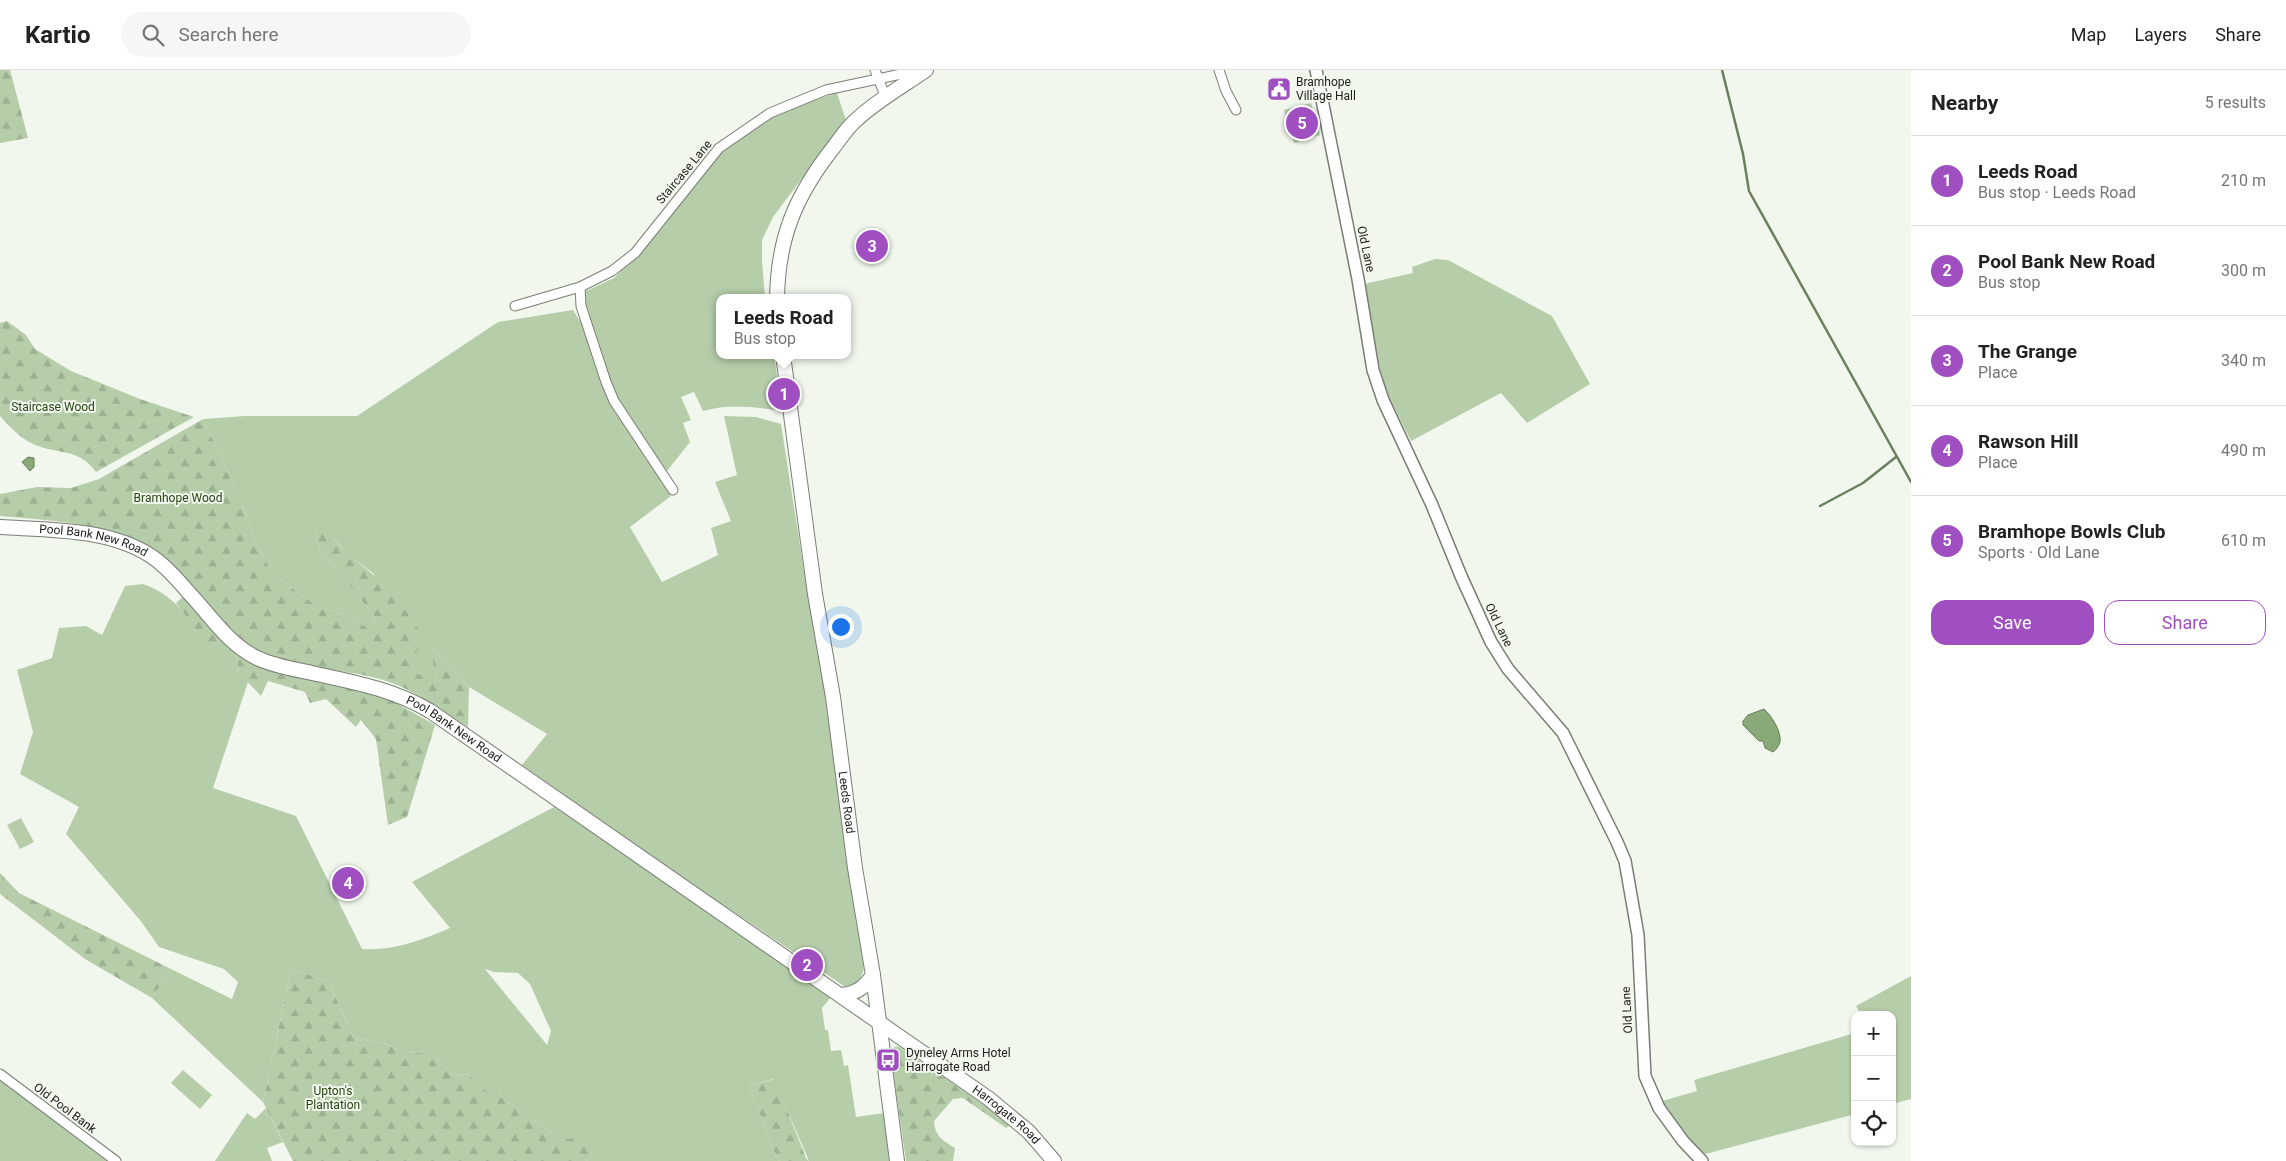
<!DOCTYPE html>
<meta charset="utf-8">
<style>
:root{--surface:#fff;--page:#f6f6f6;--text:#222;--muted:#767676;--line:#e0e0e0;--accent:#9f4fc0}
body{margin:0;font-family:Roboto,sans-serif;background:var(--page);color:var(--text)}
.controls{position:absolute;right:15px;bottom:15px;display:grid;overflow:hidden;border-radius:10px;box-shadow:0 1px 4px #0004}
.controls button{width:45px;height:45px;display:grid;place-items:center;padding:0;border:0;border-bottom:1px solid var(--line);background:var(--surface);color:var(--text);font:25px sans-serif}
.you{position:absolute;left:840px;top:556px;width:18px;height:18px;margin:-12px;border:4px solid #fff;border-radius:50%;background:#1a73e8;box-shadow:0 0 0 8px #1a73e833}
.badge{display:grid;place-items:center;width:32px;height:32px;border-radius:50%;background:var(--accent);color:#fff;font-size:16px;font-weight:700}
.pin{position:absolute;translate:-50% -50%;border:2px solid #fff;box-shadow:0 1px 5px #0006}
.popup{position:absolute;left:716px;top:224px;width:135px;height:65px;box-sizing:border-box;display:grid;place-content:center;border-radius:10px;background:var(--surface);filter:drop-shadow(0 1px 4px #0005);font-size:16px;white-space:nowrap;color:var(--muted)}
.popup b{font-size:19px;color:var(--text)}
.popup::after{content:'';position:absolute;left:50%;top:100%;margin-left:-10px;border:10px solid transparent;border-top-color:var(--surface)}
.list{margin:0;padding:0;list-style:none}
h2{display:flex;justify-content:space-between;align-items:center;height:65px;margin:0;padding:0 20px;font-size:21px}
h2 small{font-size:16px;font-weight:400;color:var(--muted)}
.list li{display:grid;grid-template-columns:32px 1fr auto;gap:15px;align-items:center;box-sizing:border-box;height:90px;padding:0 20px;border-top:1px solid var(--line)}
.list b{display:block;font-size:19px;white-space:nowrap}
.list p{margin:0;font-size:16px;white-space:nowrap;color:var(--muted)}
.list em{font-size:16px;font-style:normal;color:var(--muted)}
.actions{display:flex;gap:10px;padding:15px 20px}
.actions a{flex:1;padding:11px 0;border:1px solid var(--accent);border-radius:15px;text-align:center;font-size:18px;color:var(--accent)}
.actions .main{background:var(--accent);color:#fff}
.icon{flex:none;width:28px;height:28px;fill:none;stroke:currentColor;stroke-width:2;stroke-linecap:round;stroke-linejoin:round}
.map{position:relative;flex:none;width:1911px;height:1091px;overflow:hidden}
header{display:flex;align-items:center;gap:30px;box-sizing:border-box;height:70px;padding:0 25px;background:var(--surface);border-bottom:1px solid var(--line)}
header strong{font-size:24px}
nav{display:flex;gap:28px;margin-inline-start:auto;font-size:18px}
.search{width:350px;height:45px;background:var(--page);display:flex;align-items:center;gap:12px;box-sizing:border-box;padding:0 18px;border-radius:28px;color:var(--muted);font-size:19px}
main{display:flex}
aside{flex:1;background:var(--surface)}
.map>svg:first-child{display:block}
.green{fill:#b6cdaa;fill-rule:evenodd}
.forest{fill:url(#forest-firs)}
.water{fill:#89a978;stroke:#6a805d}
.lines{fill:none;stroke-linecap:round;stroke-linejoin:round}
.stream{stroke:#6a805d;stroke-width:2.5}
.minor-casing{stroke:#787e74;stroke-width:11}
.tertiary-casing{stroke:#787e74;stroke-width:14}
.trunk-casing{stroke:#787e74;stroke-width:16}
.minor{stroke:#fff;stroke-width:9}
.tertiary{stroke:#fff;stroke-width:11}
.trunk{stroke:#fff;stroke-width:14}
.labels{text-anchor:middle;stroke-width:4;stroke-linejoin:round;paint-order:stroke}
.poi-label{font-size:12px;fill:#20221f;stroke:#f1f7ed;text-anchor:start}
.street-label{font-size:12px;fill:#20221f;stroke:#f1f7ed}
.park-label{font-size:12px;fill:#254410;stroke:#f1f7ed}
</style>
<header>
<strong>Kartio</strong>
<div class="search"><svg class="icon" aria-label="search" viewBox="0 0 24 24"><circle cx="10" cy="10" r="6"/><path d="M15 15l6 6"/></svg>Search here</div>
<nav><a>Map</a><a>Layers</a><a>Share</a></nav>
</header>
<main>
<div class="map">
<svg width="1911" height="1091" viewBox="0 0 1911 1091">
<defs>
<pattern id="forest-firs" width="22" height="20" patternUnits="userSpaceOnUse" patternTransform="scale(1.25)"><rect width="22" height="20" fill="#b6cdaa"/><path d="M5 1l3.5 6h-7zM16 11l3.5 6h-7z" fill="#9cb092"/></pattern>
</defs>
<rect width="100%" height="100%" fill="#f1f7ed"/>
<!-- green -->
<g class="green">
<path d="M837,23L846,50L773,147L762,170V191L765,228H720V285H774L782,341C755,337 730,333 703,341L694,322L681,327L691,350L683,353L690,372L667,401L631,353L614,324L582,223L614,208L633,189L681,132L715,83L774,42Z"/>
<path d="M1311,33L1320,65L1294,73L1284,40Z"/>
<path d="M1435,189L1448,190L1552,246L1590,314L1527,353L1501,323L1411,371L1388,325L1379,295L1364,214L1413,203L1412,197Z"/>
<path d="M573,240L588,264L626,356L671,426L630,457L662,512L718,485L711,458L731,451L715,412L737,405L724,346L756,347L781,354L806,514L827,618L864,899C860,911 857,915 844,916L689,812L522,695L547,664L469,617L432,579L436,613L407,600L374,504L347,484L327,460L324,448L315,461L320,480L376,548L369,559L349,546L318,537L273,504L255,471L236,419L203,349L245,346H357L498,252Z"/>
<path d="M143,514C176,525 191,552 211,579L221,568L236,582L239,603L248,612L213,718L296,746L362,879C394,881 422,870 450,858L412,812L554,737L660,807L831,927L822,938L825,960H828L831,981L841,980L844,996L848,995L856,1047L884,1043L889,1091H809L774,1009L749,1016L776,1086L780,1091H586L595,1079L562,1070L502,1028L498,1021H487L468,1004L454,1006L431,983L403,982L387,974L354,968L328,911L291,899L263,1032L152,928L171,899L232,929L238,912L224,899L159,877L140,850L66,764L79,737L20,704L33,662L17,600L52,588L59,558L86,556L102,565L125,516ZM485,899L494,902L518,903L530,914L551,961L547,975Z"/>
<path d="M21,748L34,772L20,779L7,755Z"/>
<path d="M1911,906V1029L1892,1034V945H1861L1856,936Z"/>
<path d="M1855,963V1044L1702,1085L1685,1067L1659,1032L1697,1021L1694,1010Z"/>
<path d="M183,1000L212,1025L200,1039L171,1013Z"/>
<path d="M0,1011L108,1091H0Z"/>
<path d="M266,1038L283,1072L267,1078L272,1091H215L247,1043L255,1049Z"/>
</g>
<!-- forest -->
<g class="forest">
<path d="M0,0H10L28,68L0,73Z"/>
<path d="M7,251L26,265L35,279L71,301L140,329L194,347L96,402C78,377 57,385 33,374C20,368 9,356 0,346V253Z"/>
<path d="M203,349L236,419L255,471L273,504L318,537L349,546L369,559L376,548L320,480L315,461L324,447C332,482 371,497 392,523C404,537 414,553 424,567L408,600L436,612L431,578L469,617L468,657C443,642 417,621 389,612C349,598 304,601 264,584C229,569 210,534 185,508C175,498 157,480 145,474C106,453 44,450 0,446V424L37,417L71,418L99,409Z"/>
<path d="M184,526L221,568L211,579L176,533Z"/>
<path d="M236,582L375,621L435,655L407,747L388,755L376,669L361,650L356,657L326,629L310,633L305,622L268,611L261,626L239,603Z"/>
<path d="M0,803L19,823L171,899L152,928L85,889L0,824Z"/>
<path d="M291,899L328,911L354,968L387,974L403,982L431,983L454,1006L468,1004L487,1021H498L502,1028L562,1070L583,1066L595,1079L586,1091H293L263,1032Z"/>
<path d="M898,976L1012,1054L1006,1058L963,1028L953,1029L934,1051C935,1066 942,1070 955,1078L953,1091H906L890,979Z"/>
<path d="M775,1009L806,1088L809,1091H780L776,1086L749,1016Z"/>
</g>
<!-- water -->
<g class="water">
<path d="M28,387L34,388V397L30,401L22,392Z"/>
<path d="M1764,639C1771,645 1782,662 1780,672C1779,676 1776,680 1773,682L1765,678L1763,671H1759L1743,655V651L1748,645Z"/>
</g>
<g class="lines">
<!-- stream -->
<g class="stream">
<path d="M1722,0L1743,84L1749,121L1911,412"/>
<path d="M1820,436L1863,413L1896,387"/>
</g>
<!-- minor casing -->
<g class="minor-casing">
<g id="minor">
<path d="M875,0L886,28"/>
<path d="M1219,0L1226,21L1236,40"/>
<path d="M580,217L581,236L606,312L614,331L673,420"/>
<path d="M515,236L580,217L612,201L635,183L719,78L770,43L826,20L915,1L921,4"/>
<path d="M0,1004L116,1091"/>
</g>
</g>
<!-- tertiary casing -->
<g class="tertiary-casing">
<path id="tertiary" d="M1316,0L1358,209L1373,300L1383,330L1432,435L1461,506L1491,572L1508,599L1563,663L1617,772L1625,791L1638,865L1645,1006L1659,1038L1683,1071L1702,1091"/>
</g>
<!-- trunk casing -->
<g class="trunk-casing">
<g id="trunk">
<path d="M777,228C778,167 796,125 833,78C840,69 847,58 855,51C876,31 903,16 926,0"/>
<path id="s1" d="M783,285L815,524L833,627L855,798L873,905L897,1091"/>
<path id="s2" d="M0,457C49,460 108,458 151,486C165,495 178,510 189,523C211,546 228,574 257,588C274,596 293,599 312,603C353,612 393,619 430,641L988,1028L1029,1062L1054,1091"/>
<path d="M842,925C857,923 865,917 873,905"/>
</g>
</g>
<!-- minor -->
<use href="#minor" class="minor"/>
<!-- tertiary -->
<use href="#tertiary" class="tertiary"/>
<!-- trunk -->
<use href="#trunk" class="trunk"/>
</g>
<!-- icons -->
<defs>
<g id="civic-square" transform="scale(1.25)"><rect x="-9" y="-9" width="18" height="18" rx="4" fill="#9f4fc0" stroke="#f1f7ed"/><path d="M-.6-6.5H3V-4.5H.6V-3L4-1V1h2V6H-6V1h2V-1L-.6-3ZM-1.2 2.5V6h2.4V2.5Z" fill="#fff"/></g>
<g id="bus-square" transform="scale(1.25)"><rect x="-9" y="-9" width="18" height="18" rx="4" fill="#9f4fc0" stroke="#f1f7ed"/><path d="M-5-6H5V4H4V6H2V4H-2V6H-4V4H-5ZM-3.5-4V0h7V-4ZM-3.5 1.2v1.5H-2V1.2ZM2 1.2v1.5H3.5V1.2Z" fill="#fff"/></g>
</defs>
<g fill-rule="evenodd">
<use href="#civic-square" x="1279" y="19"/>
<use href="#bus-square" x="888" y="990"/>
</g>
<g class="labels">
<!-- poi labels -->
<g class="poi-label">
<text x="1296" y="16">Bramhope<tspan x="1296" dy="14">Village Hall</tspan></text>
<text x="906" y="987">Dyneley Arms Hotel<tspan x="906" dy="14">Harrogate Road</tspan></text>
</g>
<!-- street labels -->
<g class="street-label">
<text transform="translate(684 102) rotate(-50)" y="4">Staircase Lane</text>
<text transform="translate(1366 179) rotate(78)" y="4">Old Lane</text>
<text dy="4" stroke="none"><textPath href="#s2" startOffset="95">Pool Bank New Road</textPath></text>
<text transform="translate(1499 555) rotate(64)" y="4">Old Lane</text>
<text dy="4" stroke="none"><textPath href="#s2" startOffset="515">Pool Bank New Road</textPath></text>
<text dy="4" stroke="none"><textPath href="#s1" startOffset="452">Leeds Road</textPath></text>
<text transform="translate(1627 940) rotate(-93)" y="4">Old Lane</text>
<text transform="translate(65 1038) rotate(37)" y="4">Old Pool Bank</text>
<text dy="4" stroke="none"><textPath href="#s2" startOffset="1189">Harrogate Road</textPath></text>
</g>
<!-- park labels -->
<g class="park-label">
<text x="53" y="341">Staircase Wood</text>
<text x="178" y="432">Bramhope Wood</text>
<text x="333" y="1025">Upton's<tspan x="333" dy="14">Plantation</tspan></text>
</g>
</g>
</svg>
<div class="controls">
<button>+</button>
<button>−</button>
<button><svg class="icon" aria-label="locate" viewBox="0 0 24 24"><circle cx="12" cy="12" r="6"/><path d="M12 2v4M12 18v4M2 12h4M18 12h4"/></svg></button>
</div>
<div class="you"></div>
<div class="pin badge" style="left:784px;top:324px">1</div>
<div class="popup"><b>Leeds Road</b>Bus stop</div>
<div class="pin badge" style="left:807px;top:895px">2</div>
<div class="pin badge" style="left:872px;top:176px">3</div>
<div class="pin badge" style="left:348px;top:813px">4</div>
<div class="pin badge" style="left:1302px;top:53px">5</div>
</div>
<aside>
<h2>Nearby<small>5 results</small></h2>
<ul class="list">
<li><span class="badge">1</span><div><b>Leeds Road</b><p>Bus stop · Leeds Road</p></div><em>210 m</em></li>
<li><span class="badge">2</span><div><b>Pool Bank New Road</b><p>Bus stop</p></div><em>300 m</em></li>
<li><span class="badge">3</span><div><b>The Grange</b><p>Place</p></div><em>340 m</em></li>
<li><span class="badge">4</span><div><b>Rawson Hill</b><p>Place</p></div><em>490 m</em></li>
<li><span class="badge">5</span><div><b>Bramhope Bowls Club</b><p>Sports · Old Lane</p></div><em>610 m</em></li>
</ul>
<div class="actions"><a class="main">Save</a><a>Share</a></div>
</aside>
</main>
